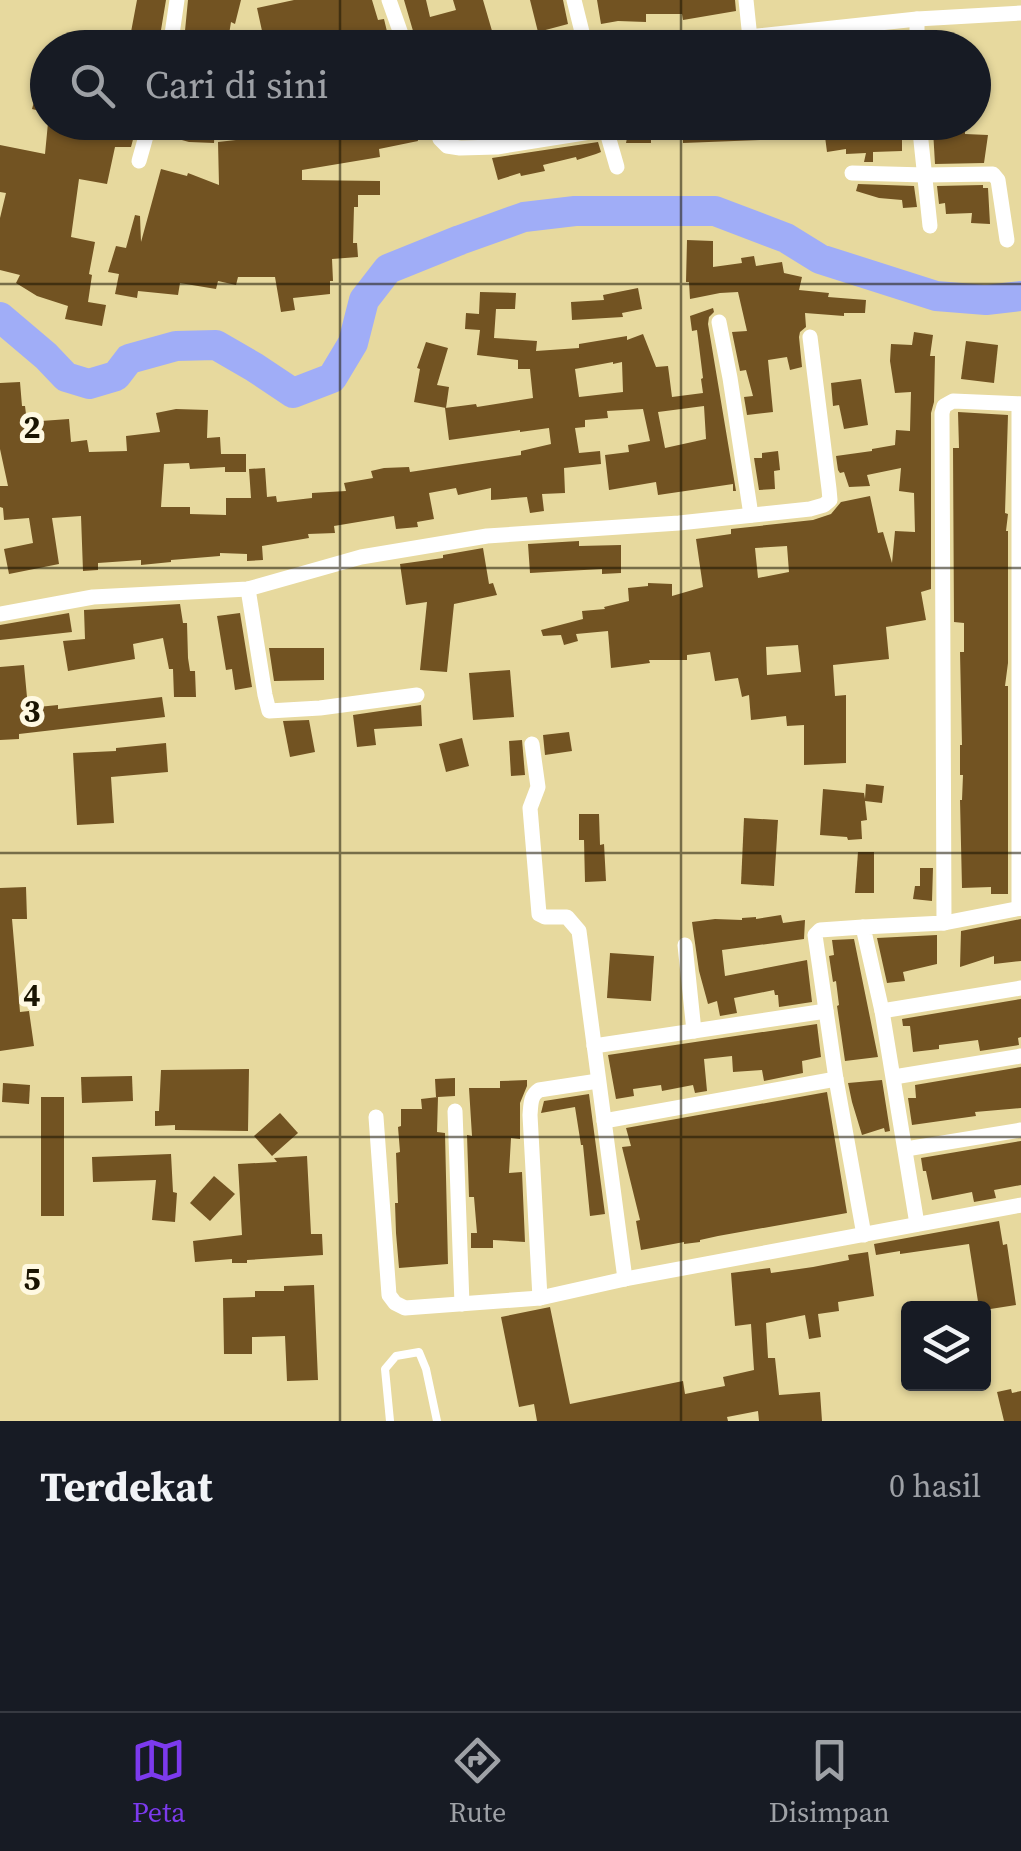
<!DOCTYPE html>
<html lang="id">
<style>
:root{--surface:#171b24;--page:#20242c;--text:#f1f3f6;--muted:#9ea1a6;--line:#363941;--accent:#7c3aed}
body{margin:0;font-family:"Source Serif 4",serif;background:var(--page);color:var(--text)}
.controls{position:absolute;right:30px;bottom:30px;display:grid;overflow:hidden;border-radius:10px;box-shadow:0 2px 8px #0004}
.controls button{width:90px;height:90px;display:grid;place-items:center;padding:0;border:0;border-bottom:2px solid var(--line);background:var(--surface);color:var(--text);font:50px sans-serif}
.list{margin:0;padding:0;list-style:none}
h2{display:flex;justify-content:space-between;align-items:center;height:130px;margin:0;padding:0 40px;font-size:42px}
h2 small{font-size:32px;font-weight:400;color:var(--muted)}
.icon{flex:none;width:55px;height:55px;fill:none;stroke:currentColor;stroke-width:2;stroke-linecap:round;stroke-linejoin:round}
.map{position:relative;flex:none;width:1021px;height:1421px;overflow:hidden}
.search{position:absolute;background:var(--surface);box-shadow:0 2px 8px #0004;left:30px;right:30px;top:30px;height:110px;display:flex;align-items:center;gap:25px;box-sizing:border-box;padding:0 35px;border-radius:55px;color:var(--muted);font-size:38px}
.sheet{height:290px;background:var(--surface)}
nav{display:flex;justify-content:space-around;align-items:center;box-sizing:border-box;height:140px;border-top:2px solid var(--line);background:var(--surface);font-size:28px;color:var(--muted)}
nav a{display:grid;justify-items:center;gap:5px}
nav .on{color:var(--accent)}
.map>svg:first-child{display:block}
.lines{fill:none;stroke-linecap:round;stroke-linejoin:round}
.river{stroke:#a0adf7;stroke-width:30}
.building{fill:#725322;fill-rule:evenodd}
.lane{stroke:#fff;stroke-width:8}
.street{stroke:#fff;stroke-width:15}
.grid{fill:none;stroke:#1a1401;stroke-width:2.5;stroke-opacity:0.55}
.grid-label{font-size:32px;text-anchor:middle;font-weight:bold;fill:#1a1401;stroke:#fff9e2;stroke-width:10;stroke-linejoin:round;paint-order:stroke}
</style>
<div class="map">
<svg width="1021" height="1421" viewBox="0 0 1021 1421">
<rect width="100%" height="100%" fill="#e7d99e"/>
<g class="lines">
<!-- river -->
<path class="river" d="M0,317L46,356L66,377L89,384L116,376L129,359L176,346L216,345L254,367L293,393L332,378L353,343L364,300L388,269L460,240L524,217L575,211H715L786,238L820,259L936,296L986,300L1021,296"/>
</g>
<!-- building -->
<g class="building">
<path d="M137,0H166L159,42L153,41L152,48H128Z"/>
<path d="M188,0H241L235,24L231,22L227,47L184,41Z"/>
<path d="M294,0H372L378,20L384,19L391,48H367L365,38L341,44L340,41L319,46V42L300,47L296,33L264,40L257,8Z"/>
<path d="M404,0H426L430,17L456,10L453,0H483L497,48H418Z"/>
<path d="M530,0H563L568,24L538,32Z"/>
<path d="M597,0H735L736,11L683,20L682,14H646V22L618,21L601,24Z"/>
<path d="M901,32L902,48H858L857,37Z"/>
<path d="M43,69H48V113L32,109Z"/>
<path d="M167,122H215L214,143L189,142L164,135Z"/>
<path d="M311,122H414L418,141L379,149L380,157L302,170V180L380,181V195H358V207H354L353,243H357L358,257L332,259L333,281H330V294L293,298L295,310L281,312L275,277H238L236,285L218,281L216,289L180,283L178,295L138,291L137,298L115,294L119,274L108,272L116,246L126,248L135,215L140,216L141,242L161,169L187,176L188,173L219,185L218,142L264,137V132L287,129V124Z"/>
<path d="M449,122H493V127L458,136H453Z"/>
<path d="M700,122H804V131L760,137V140L683,143V137L651,140V143H626L627,138L656,133L664,125Z"/>
<path d="M48,123L96,127L116,132H135L131,147H115L107,184L79,179L71,237L95,242L89,274L92,275L88,302L106,305L102,326L65,319L68,306L37,296L16,283L20,275L0,270V218L6,193L0,192V145L45,154Z"/>
<path d="M950,127L965,128V134L988,135L984,163L935,164L933,130L950,129Z"/>
<path d="M824,129H902V151L873,152V162H864L866,153L846,154V149L827,152Z"/>
<path d="M598,142L601,152L596,154L577,160L576,157L543,165L545,171L521,176L520,173L498,180L492,158Z"/>
<path d="M858,184L914,186L917,207L903,208L902,200L879,198L856,191Z"/>
<path d="M983,185V188H988L990,224L971,223L972,213L946,214L945,203L939,204L937,186Z"/>
<path d="M687,240L713,241V267L742,263L741,258L754,256L756,266L782,262L784,273L802,277L799,290L829,293L828,297L866,300L865,313H844V316L805,313L806,327L800,332L799,337L802,367L790,370L787,357L768,360L773,412L747,415L744,397L753,396L746,370L740,371L732,332L747,331L738,292L720,293L690,299L689,282H686Z"/>
<path d="M638,288L642,309L622,313L623,317L572,320L571,302L604,300L603,295Z"/>
<path d="M480,292L516,293L515,309H496L494,338L537,341L536,351L579,348V344L627,336V340L643,334L656,367L668,366L672,397L703,393L701,379L703,378L697,330L692,331L690,316L713,308L714,312L709,317L708,324L736,491H733V484L658,495L656,482L609,490L605,455L629,452L628,445L650,441L643,409L607,411L608,418L585,420V427L575,428L579,453L600,451L601,464L564,468L565,493L542,494L544,511L530,513L527,497L491,500V488L458,495L456,488L429,493L434,519L417,522L418,527L396,529L394,516L334,526L335,533L308,534L309,538L262,546L263,560L247,561V554L220,553V556L171,560V562L141,565V560L98,563V570L83,571L81,516L52,518L59,564L9,574L4,549L33,543L29,518L4,520L3,508L0,507V486H8L0,449V383L20,382L22,406H25L27,422L69,419L71,442L87,440L89,452L127,451L126,436L160,432L156,413L176,409L208,410L207,438L220,437L221,454H246V472H225V467L190,469L189,463L164,464L161,507H190V514L226,515V498H251L249,469L265,468L267,497L276,496L277,502L312,498V493L346,491L344,483L373,478L371,471L384,468L409,467L410,472L521,455V451L551,444L549,428L520,432V430L449,440L445,408L476,404L477,407L533,398L530,369H518V360L477,355L480,330L465,329L466,313L479,314ZM613,362V364L622,362L623,392L579,397L575,369ZM704,406L706,439L665,448L658,412Z"/>
<path d="M914,332L933,335L930,356H935L934,402L931,413V589L921,592L926,620L886,627L889,659L833,665L835,696L846,695V763L804,765V725L787,726L786,716L751,720L749,695L742,697L738,678L715,681L710,652L687,655V660H649L650,663L611,668L608,631L576,634L578,641L564,645L561,635L543,636L541,630L583,619L582,611L605,609L604,607L629,601L628,588L648,586V583L672,584V596L703,587L696,539L731,534V529L813,520L831,514L841,502L870,496L878,533L883,532L892,563L895,531L915,532L914,493L899,491L901,468L867,475L870,486L849,487L844,472L840,473L838,470L836,456L872,451V449L895,445L896,430L910,431L911,392L895,393L890,361L891,344L912,345ZM787,546L789,572L758,578L755,548ZM798,645L801,672L767,675L766,647Z"/>
<path d="M966,341L998,345L994,383L961,379Z"/>
<path d="M426,342L448,348L437,385L449,387L446,408L414,402L420,369L417,368Z"/>
<path d="M861,379L868,425L844,429L839,405L833,406L831,383Z"/>
<path d="M958,412L1008,415L1005,513L1008,514L1006,531H1008V663L1005,686H1008V894H991V887L962,888L960,800H962L963,775H960V745H962L960,652H964V623L954,622L953,448H959Z"/>
<path d="M778,451L780,470L774,471L775,489L759,490L754,458H762V453Z"/>
<path d="M579,541V546L621,545V573L602,574V569L530,573L528,544Z"/>
<path d="M483,548L489,584L493,583L497,595L454,604L447,672L420,670L427,602L406,605L400,564L443,558V555Z"/>
<path d="M180,604L183,623H187L188,658L190,671H195L196,697H174L173,669H169L163,638L133,644L135,659L68,671L63,641L85,639L84,610Z"/>
<path d="M69,613L72,632L0,640V625Z"/>
<path d="M240,613L252,687L235,690L232,669L226,670L217,616Z"/>
<path d="M269,648H324V680L274,681Z"/>
<path d="M24,665L28,708L58,705V709L162,697L165,717L19,734V739L0,740V667Z"/>
<path d="M510,670L514,717L473,720L469,673Z"/>
<path d="M421,705L422,726L374,729L376,745L357,747L353,715Z"/>
<path d="M309,720L315,752L290,757L283,721Z"/>
<path d="M569,732L572,751L545,755L543,735Z"/>
<path d="M462,738L469,766L446,772L439,744Z"/>
<path d="M522,740L525,775L511,776L509,741Z"/>
<path d="M166,743L168,772L111,777L114,823L77,825L73,753L116,751V748Z"/>
<path d="M866,784L884,786L882,803L865,801L867,820L861,821L862,839L848,840L847,837L820,835L823,789L864,793L865,799Z"/>
<path d="M579,814H599L600,845L604,844L606,881L585,882L584,840H579Z"/>
<path d="M744,818L778,820L774,886L741,884Z"/>
<path d="M858,852H874V893H855Z"/>
<path d="M920,868H933L932,901L913,899L915,886H920Z"/>
<path d="M26,887L27,919H12L20,1012L29,1011L34,1046L0,1051V888Z"/>
<path d="M781,915L783,923L805,920L804,939L722,950L725,976L807,960L812,1002L779,1007L778,995H775L774,990L734,998L737,1013L720,1016L717,1001L708,1004L699,971L692,922L715,919L742,920V918L756,917V919Z"/>
<path d="M1021,919V961L994,964V956L960,967L961,931Z"/>
<path d="M937,935V964L903,972L905,981L887,983L877,938Z"/>
<path d="M854,939L878,1057L845,1061L837,1006L839,1005L836,981L833,982L829,956L834,955L832,940Z"/>
<path d="M610,953L654,956L651,1001L607,998Z"/>
<path d="M1021,999V1037L1018,1038L1019,1045L980,1051L978,1040L939,1045V1049L913,1052L910,1026H903L902,1019Z"/>
<path d="M817,1024L821,1057L802,1061L803,1073L764,1081L762,1070L733,1072L732,1056L704,1059L707,1091L695,1093L693,1085L662,1091L661,1085L633,1089L634,1096L616,1099L608,1055Z"/>
<path d="M1021,1067V1108L975,1112L976,1116L912,1125L908,1098H916L915,1085Z"/>
<path d="M249,1069L248,1131L175,1130V1125L155,1126V1111H159L161,1070Z"/>
<path d="M132,1076L133,1101L82,1103L81,1077Z"/>
<path d="M455,1078V1096L438,1097L437,1132L445,1133L448,1264L399,1268L396,1233L395,1203H398L396,1153L400,1152L398,1127L401,1126V1109H422L421,1099L438,1097H436L435,1079Z"/>
<path d="M527,1080V1086L520,1103V1139L511,1138L509,1173L522,1172L525,1242L493,1240V1248H471V1233H477L474,1197H469L467,1135L472,1136L469,1088H500V1081Z"/>
<path d="M882,1080L890,1131L885,1132L884,1128L862,1135L852,1102L848,1083Z"/>
<path d="M3,1083L30,1085L29,1104L2,1102Z"/>
<path d="M827,1092L847,1213L718,1236L700,1240V1242L684,1244V1242L641,1250L636,1221L640,1220L622,1147L631,1146L626,1128Z"/>
<path d="M589,1094L605,1214L590,1216L583,1145H581L575,1107L541,1113L544,1101Z"/>
<rect x="41" y="1097" width="23" height="119"/>
<path d="M280,1113L298,1133L272,1156L254,1136Z"/>
<path d="M1021,1141V1185L994,1190L996,1198L974,1202L972,1192L932,1200L926,1171H923L921,1158Z"/>
<path d="M171,1154L173,1192L177,1193L175,1222L152,1220L156,1180L93,1182L92,1157Z"/>
<path d="M307,1156L311,1234H322L323,1255L247,1260V1263H232V1259L195,1262L193,1241L242,1235L238,1164L277,1162L274,1158Z"/>
<path d="M214,1176L235,1194L210,1221L190,1203Z"/>
<path d="M999,1221L1003,1245L1007,1244L1016,1305L984,1310L979,1308L969,1244L900,1254V1251L876,1255L874,1244Z"/>
<path d="M868,1252L874,1296L838,1302L839,1311L818,1314L821,1337L809,1339L805,1315L766,1323L768,1358H775L779,1395L820,1392L822,1421H759L758,1411L727,1417L728,1421H537L534,1404L519,1407L501,1317L550,1307L570,1404L683,1381L685,1394L725,1386L723,1377L754,1370L751,1324L735,1326L731,1273L770,1268L771,1273L813,1267L849,1260L848,1255Z"/>
<path d="M314,1285L318,1380L287,1381L285,1336L252,1337V1354H224L223,1298L255,1297V1291H284V1286Z"/>
<path d="M1011,1389L1012,1393L1021,1391V1421H1004L997,1392Z"/>
</g>
<g class="lines">
<!-- lane -->
<path class="lane" d="M390,1421L385,1369L396,1356L419,1352L426,1369L437,1421"/>
<!-- street -->
<g class="street">
<path d="M389,0L406,48"/>
<path d="M574,0L586,48"/>
<path d="M746,0L751,48"/>
<path d="M917,19V48"/>
<path d="M170,48L177,0"/>
<path d="M644,48L917,19L1021,13"/>
<path d="M434,122L440,139L447,146L460,148L497,147L653,122"/>
<path d="M604,122L617,167"/>
<path d="M919,122L930,226"/>
<path d="M139,161L150,122"/>
<path d="M852,173L925,175L993,174L998,180L1007,240"/>
<path d="M719,322L730,378L751,515"/>
<path d="M1019,404V908"/>
<path d="M248,589L265,695L269,711L320,708L417,695"/>
<path d="M0,614L93,597L248,589L361,557L487,536L679,523L810,509L824,505L830,500L829,489L810,337"/>
<path d="M532,744L538,787L530,808L539,914L545,917H567L579,931L625,1279"/>
<path d="M944,923L1021,908"/>
<path d="M863,927L820,930L815,935L836,1079L864,1235"/>
<path d="M685,945L694,1031"/>
<path d="M882,1011L1021,988"/>
<path d="M594,1046L826,1011"/>
<path d="M894,1077L1021,1056"/>
<path d="M455,1111L462,1304"/>
<path d="M376,1117L389,1295L395,1303L405,1308L540,1298L625,1279L1021,1205"/>
<path d="M604,1121L836,1079"/>
<path d="M906,1149L1021,1130"/>
<path d="M917,1224L882,1011L863,927L944,923L942,413L944,406L953,401L1021,404"/>
<path d="M540,1298L530,1115C531,1105 530,1096 539,1090L598,1081"/>
</g>
</g>
<!-- grid -->
<path class="grid" d="M340,0V48M681,0V48M340,122V1421M681,122V1421M0,284H1021M0,568H1021M0,853H1021M0,1137H1021"/>
<g class="grid-label">
<text x="32" y="438">2</text>
<text x="32" y="722">3</text>
<text x="32" y="1006">4</text>
<text x="32" y="1290">5</text>
</g>
</svg>
<div class="controls">
<button><svg class="icon" aria-label="layers" viewBox="0 0 24 24"><path d="M12 4l9 5-9 5-9-5zM3 14l9 5 9-5"/></svg></button>
</div>
<div class="search"><svg class="icon" aria-label="search" viewBox="0 0 24 24"><circle cx="10" cy="10" r="6"/><path d="M15 15l6 6"/></svg>Cari di sini</div>
</div>
<section class="sheet">
<h2>Terdekat<small>0 hasil</small></h2>
<ul class="list">
</ul>
</section>
<nav>
<a class="on"><svg class="icon" aria-label="map" viewBox="0 0 24 24"><path d="M3 6l6-2 6 2 6-2v14l-6 2-6-2-6 2zM9 4v14M15 6v14"/></svg>Peta</a>
<a><svg class="icon" aria-label="directions" viewBox="0 0 24 24"><path d="M12 3l9 9-9 9-9-9zM9 14v-3h6M13 9l2 2-2 2"/></svg>Rute</a>
<a><svg class="icon" aria-label="saved" viewBox="0 0 24 24"><path d="M7 4h10v16l-5-4-5 4z"/></svg>Disimpan</a>
</nav>
